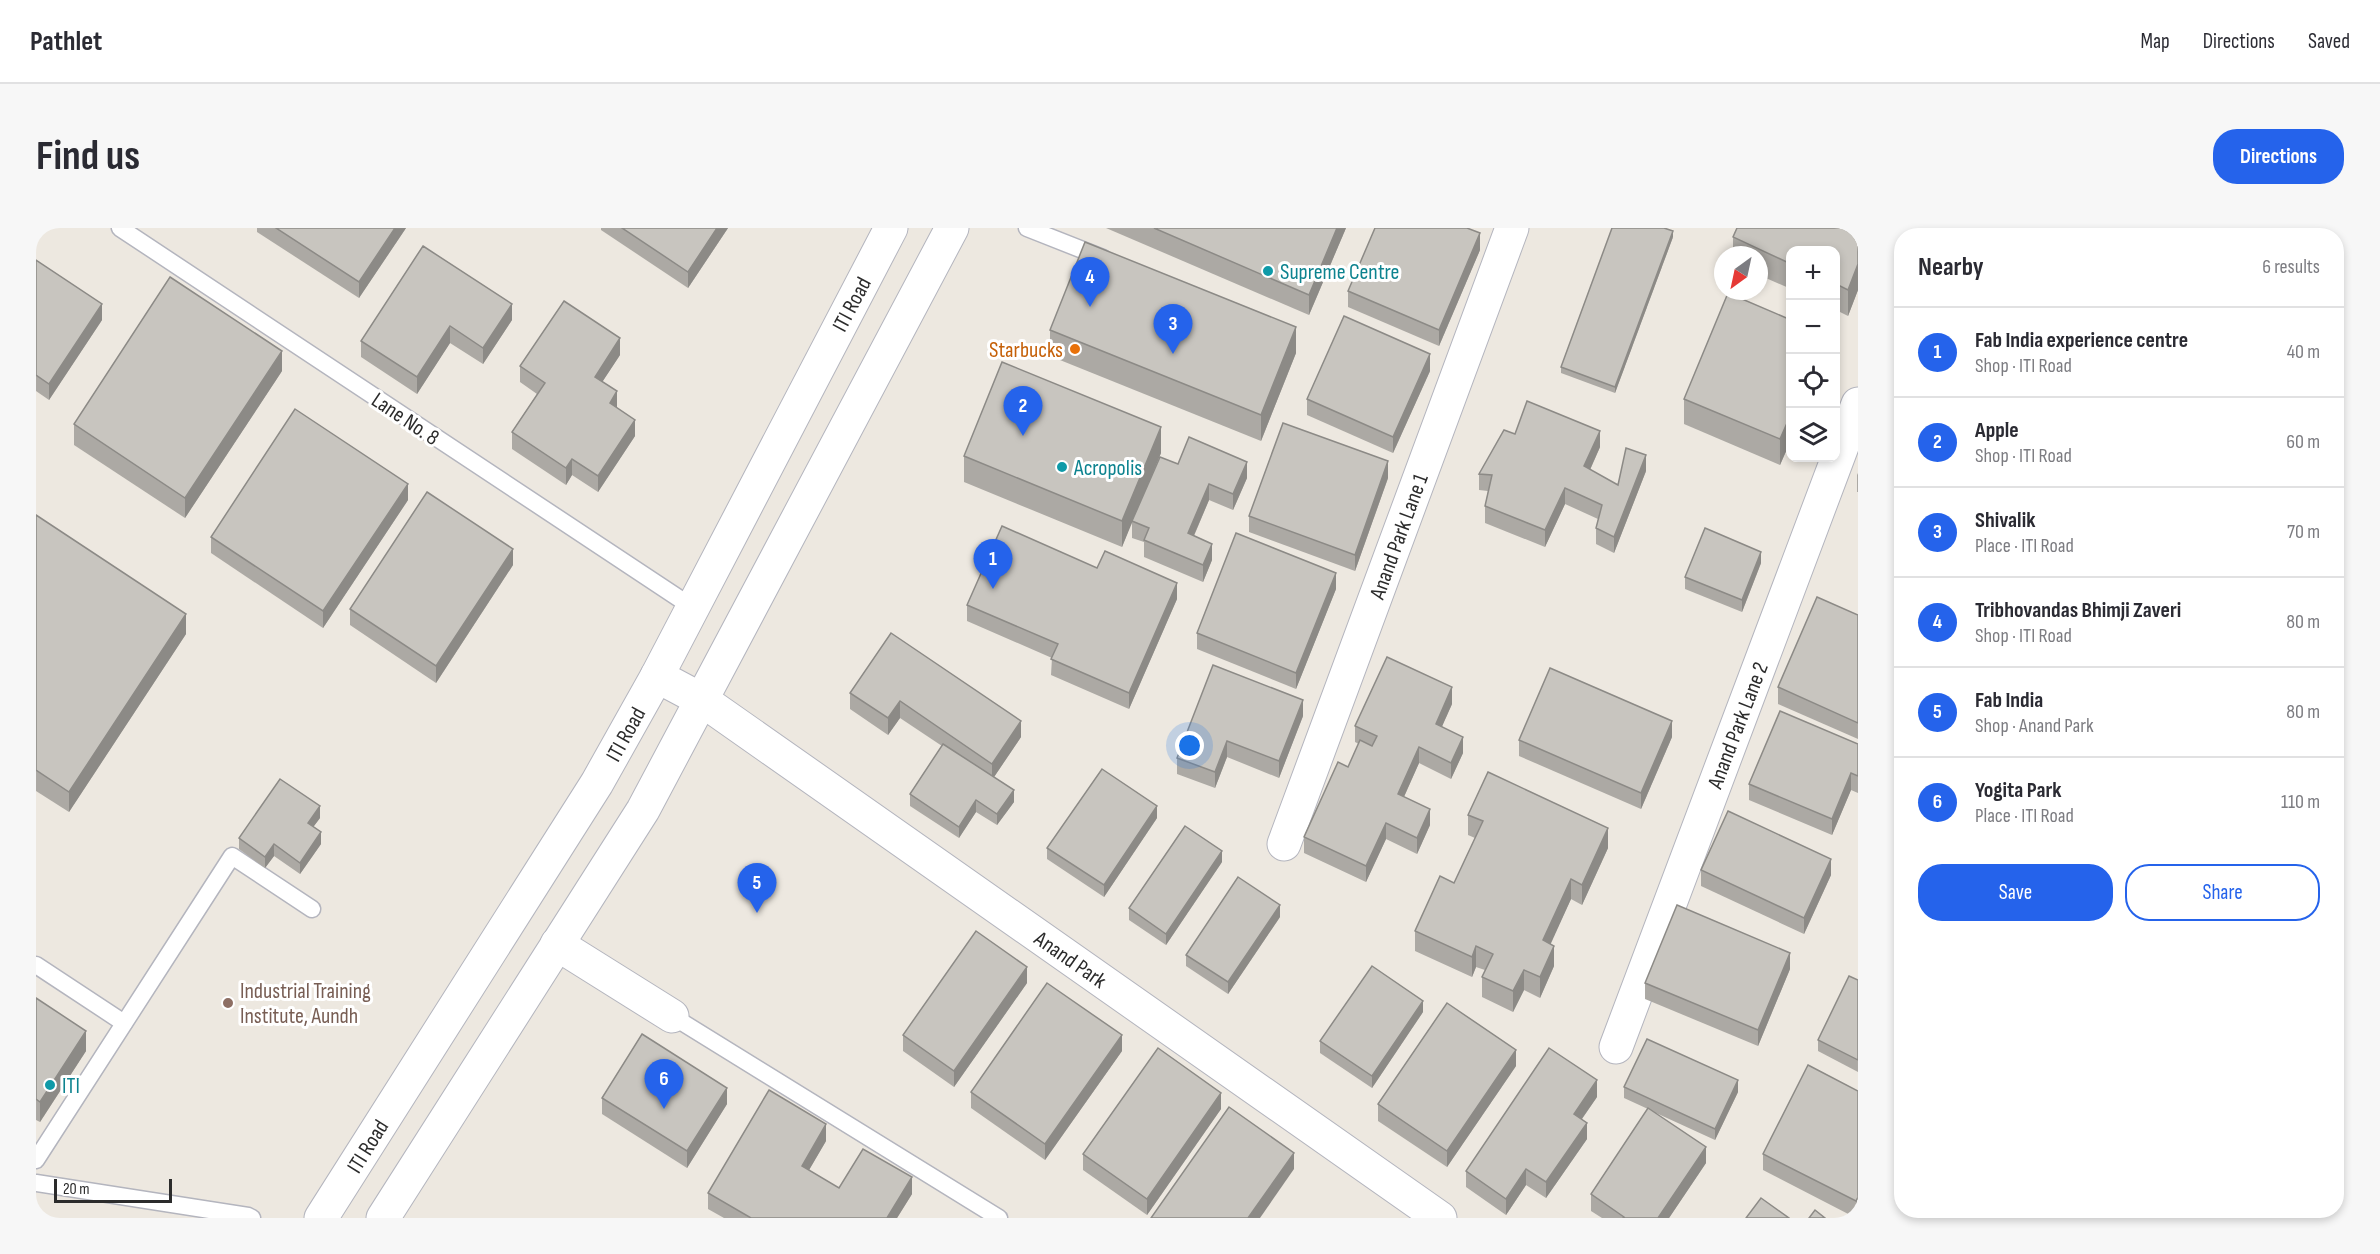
<!DOCTYPE html>
<meta charset="utf-8">
<style>
:root{--surface:#fff;--page:#f7f7f7;--text:#2b2b33;--muted:#7c7c81;--line:#e1e1e2;--accent:#2563eb}
body{margin:0;font-family:"Sofia Sans Condensed",sans-serif;background:var(--page);color:var(--text)}
.controls{position:absolute;right:18px;top:18px;display:grid;overflow:hidden;border-radius:12px;box-shadow:0 3px 9px #0003}
.controls button{width:54px;height:54px;display:grid;place-items:center;padding:0;border:0;border-bottom:2px solid var(--line);background:var(--surface);color:var(--text);font:30px sans-serif}
.compass{position:absolute;left:1678px;top:18px;width:54px;height:54px;border-radius:50%;background:var(--surface);box-shadow:0 3px 9px #0003;rotate:213deg}
.scale{position:absolute;left:18px;bottom:15px;width:118px;box-sizing:border-box;padding-left:6px;border:3px solid #2c2c2c;border-top:0;font-size:16px;line-height:21px;white-space:nowrap;color:#2c2c2c;-webkit-text-stroke:4px #fff;paint-order:stroke}
.you{position:absolute;left:1154px;top:518px;width:21px;height:21px;margin:-15px;border:4px solid #fff;border-radius:50%;background:#1a73e8;box-shadow:0 0 0 9px #1a73e833}
.badge{display:grid;place-items:center;width:39px;height:39px;border-radius:50%;background:var(--accent);color:#fff;font-size:20px;font-weight:700}
.pin{position:absolute;translate:-50% -50px;filter:drop-shadow(0 2px 3px #0008)}
.pin::after{content:'';position:absolute;top:32px;width:21px;height:18px;background:inherit;clip-path:polygon(0 0,100% 0,50% 100%)}
.list{margin:0;padding:0;list-style:none}
h2{display:flex;justify-content:space-between;align-items:center;height:78px;margin:0;padding:0 24px;font-size:26px}
h2 small{font-size:20px;font-weight:400;color:var(--muted)}
.list li{display:grid;grid-template-columns:39px 1fr auto;gap:18px;align-items:center;box-sizing:border-box;height:90px;padding:0 24px;border-top:2px solid var(--line)}
.list b{display:block;font-size:22px;white-space:nowrap}
.list p{margin:0;font-size:20px;white-space:nowrap;color:var(--muted)}
.list em{font-size:20px;font-style:normal;color:var(--muted)}
.actions{display:flex;gap:12px;padding:18px 24px}
.actions a{flex:1;padding:14px 0;border:2px solid var(--accent);border-radius:24px;text-align:center;font-size:21px;color:var(--accent)}
.actions .main{background:var(--accent);color:#fff}
.icon{flex:none;width:33px;height:33px;fill:none;stroke:currentColor;stroke-width:2;stroke-linecap:round;stroke-linejoin:round}
.map{position:relative;flex:none;width:1822px;height:990px;overflow:hidden;border-radius:24px}
header{display:flex;align-items:center;gap:36px;box-sizing:border-box;height:84px;padding:0 30px;background:var(--surface);border-bottom:2px solid var(--line)}
header strong{font-size:28px}
nav{display:flex;gap:33px;margin-inline-start:auto;font-size:21px}
.intro{display:flex;align-items:center;justify-content:space-between;box-sizing:border-box;height:144px;padding:0 36px}
h1{margin:0;font-size:42px}
.button{padding:15px 27px;border-radius:24px;background:var(--accent);color:#fff;font-size:21px;font-weight:700}
main{display:flex;gap:36px;padding:0 36px}
aside{flex:1;background:var(--surface);border-radius:24px;box-shadow:0 3px 9px #0003}
.map>svg:first-child{display:block}
.lines{fill:none;stroke-linecap:round;stroke-linejoin:round}
.service-casing{stroke:#b4b5be;stroke-width:19}
.minor-casing{stroke:#b4b5be;stroke-width:35}
.secondary-casing{stroke:#b4b5be;stroke-width:35}
.service{stroke:#fff;stroke-width:16}
.minor{stroke:#fff;stroke-width:33}
.secondary{stroke:#fff;stroke-width:33}
.wall{fill:#aca9a4}
.shaded-wall{fill:#8c8a86}
.building{fill:#c8c5bf;stroke:#8c8a86;stroke-width:1.5}
.culture-dot{fill:#0f9aa8;stroke:#fff;stroke-width:2}
.food-dot{fill:#e8710a;stroke:#fff;stroke-width:2}
.education-dot{fill:#8d6e63;stroke:#fff;stroke-width:2}
.labels{text-anchor:middle;stroke-width:6;stroke-linejoin:round;paint-order:stroke}
.culture-label{font-size:22px;fill:#0d838f;stroke:#fff;text-anchor:start}
.street-label{font-size:22px;fill:#2c2c2c;stroke:#fff}
.food-label{font-size:22px;fill:#c56008;stroke:#fff;text-anchor:end}
.education-label{font-size:22px;fill:#785e54;stroke:#fff;text-anchor:start}
</style>
<header>
<strong>Pathlet</strong>
<nav><a>Map</a><a>Directions</a><a>Saved</a></nav>
</header>
<div class="intro"><h1>Find us</h1><a class="button">Directions</a></div>
<main>
<div class="map">
<svg width="1822" height="990" viewBox="0 0 1822 990">
<rect width="100%" height="100%" fill="#ede8e0"/>
<g class="lines">
<!-- service casing -->
<g class="service-casing">
<g id="service">
<path d="M84,0L656,379"/>
<path d="M991,0L1067,30"/>
<path d="M0,737L88,795"/>
<path d="M636,788L963,990"/>
<path d="M0,932L196,628L276,681"/>
<path d="M0,955L212,988L216,990"/>
</g>
</g>
<!-- minor casing -->
<g class="minor-casing">
<g id="minor">
<path d="M621,448L666,472L1404,990"/>
<path d="M1248,616L1476,0"/>
<path d="M521,716L636,788"/>
<path d="M1580,819L1822,176"/>
</g>
</g>
<!-- secondary casing -->
<g class="secondary-casing">
<g id="secondary">
<path d="M285,990L561,555L621,448L855,0"/>
<path d="M347,990L607,582L916,0"/>
</g>
</g>
<!-- service -->
<use href="#service" class="service"/>
<!-- minor -->
<use href="#minor" class="minor"/>
<!-- secondary -->
<use href="#secondary" class="secondary"/>
</g>
<!-- wall -->
<g class="wall">
<path d="M221,0H370L323,70L221,4Z"/>
<path d="M565,0H692L652,60L565,2Z"/>
<path d="M1070,0H1310L1273,87Z"/>
<path d="M1822,0V62L1812,88L1800,82V22H1755V61L1723,47V27H1697V9Z"/>
<path d="M1637,9L1579,165L1525,145V139Z"/>
<path d="M387,18L476,92L447,136L414,115L381,166L325,129V113Z"/>
<path d="M1444,22L1403,118L1312,79V63Z"/>
<path d="M0,32L66,92L13,172L0,163Z"/>
<path d="M1755,92V212L1744,237L1648,196V171Z"/>
<path d="M1014,102L1260,125L1225,213L1014,128Z"/>
<path d="M584,127L566,154L581,180L599,208L562,264L536,247L530,257L476,221V204L501,166L484,154V138Z"/>
<path d="M246,143L149,290L38,217V196Z"/>
<path d="M1394,143L1357,225L1271,187V171Z"/>
<path d="M1479,206L1564,219L1554,242L1582,257L1610,243L1578,325L1560,316V300L1562,291L1529,276L1509,319L1449,295V278L1452,263L1443,262V246Z"/>
<path d="M1125,225L1097,292L1142,236L1211,250L1197,282L1173,272L1158,308L1176,332L1167,354L1108,329V314L1096,310V293L1086,319L928,254V228Z"/>
<path d="M1822,245V264H1821V247Z"/>
<path d="M1352,250L1319,343L1213,304V288Z"/>
<path d="M372,272L287,400L175,325V309Z"/>
<path d="M0,287L150,406L33,584L0,563Z"/>
<path d="M1725,335L1706,384L1649,361V349Z"/>
<path d="M477,337L400,455L314,397V381Z"/>
<path d="M1061,340L1141,371L1093,481L1015,447L1016,430L931,393V377Z"/>
<path d="M1300,361L1260,461L1161,421V405Z"/>
<path d="M1822,387V511L1742,476V459Z"/>
<path d="M855,405L985,509L958,549L978,574L961,597L940,584L923,610L874,578V566L906,518L864,490L852,507L814,481V465Z"/>
<path d="M1416,476L1406,498L1427,525L1415,551L1383,535L1368,569L1394,597L1381,626L1350,611L1330,654L1268,625V609L1312,539L1323,516L1319,514V498Z"/>
<path d="M1267,488L1243,550L1191,529L1179,560L1141,546V530Z"/>
<path d="M1636,509L1605,581L1483,528V512Z"/>
<path d="M1822,516V565L1815,562L1796,607L1713,572V556Z"/>
<path d="M1432,587L1572,620L1546,677L1535,671L1514,716L1518,738L1504,770L1488,762L1477,784L1446,769V749L1449,742L1440,739L1436,749L1379,723V703L1418,655L1439,610L1432,607Z"/>
<path d="M284,590L277,599L285,616L264,646L238,628L229,640L203,621V610Z"/>
<path d="M1121,590L1068,669L1011,631V620Z"/>
<path d="M1186,634L1130,717L1093,692V680Z"/>
<path d="M1665,642L1795,647L1768,706L1665,658Z"/>
<path d="M1244,689L1192,766L1150,738V727Z"/>
<path d="M1754,741L1722,818L1609,771V755Z"/>
<path d="M1822,752V844L1782,823V812Z"/>
<path d="M991,755L918,859L867,823V807Z"/>
<path d="M0,770L50,823L4,894L0,892Z"/>
<path d="M1387,784L1336,860L1284,825V813Z"/>
<path d="M1086,823L1009,932L935,880V864Z"/>
<path d="M1480,838L1411,939L1342,893V876Z"/>
<path d="M1588,859L1702,864L1679,912L1620,885L1670,935L1633,990H1566L1555,983V966L1612,881L1588,870Z"/>
<path d="M1822,863V986L1820,990L1727,942V926Z"/>
<path d="M1561,869L1546,891L1551,911L1510,970L1490,957L1470,987L1430,959V943Z"/>
<path d="M566,870L691,876L651,940L566,886Z"/>
<path d="M1185,881L1111,987L1047,942V926Z"/>
<path d="M790,913L773,942L803,960L876,966L861,990H688L672,981V965Z"/>
</g>
<!-- shaded-wall -->
<g class="shaded-wall">
<path d="M359,0H370L323,70V54Z"/>
<path d="M681,0H692L652,60V44Z"/>
<path d="M1301,0H1310L1273,87V67Z"/>
<path d="M1637,3V9L1579,165V159Z"/>
<path d="M1444,5V22L1403,118V102Z"/>
<path d="M1822,36V62L1812,88V62Z"/>
<path d="M66,76V92L13,172V156Z"/>
<path d="M476,76V92L447,136V120Z"/>
<path d="M414,98V115L381,166V149Z"/>
<path d="M1260,99V125L1225,213V187Z"/>
<path d="M584,110V127L559,165V149Z"/>
<path d="M246,123V143L149,290V270Z"/>
<path d="M1394,126V143L1357,225V209Z"/>
<path d="M581,163V180L574,175Z"/>
<path d="M1755,186V212L1744,237V211Z"/>
<path d="M599,192V208L562,264V248Z"/>
<path d="M1125,199V225L1086,319V293Z"/>
<path d="M1564,203V219L1548,255V238Z"/>
<path d="M1610,227V243L1578,325V309Z"/>
<path d="M536,231V247L530,257V240Z"/>
<path d="M1352,233V250L1319,343V327Z"/>
<path d="M1211,234V250L1197,282V266Z"/>
<path d="M372,256V272L287,400V383Z"/>
<path d="M1173,256V272L1152,321V305Z"/>
<path d="M1529,260V276L1509,319V302Z"/>
<path d="M1176,316V332L1167,354V337Z"/>
<path d="M477,321V337L400,455V438Z"/>
<path d="M1725,324V335L1706,384V372Z"/>
<path d="M1300,345V361L1260,461V445Z"/>
<path d="M1141,355V371L1093,481V465Z"/>
<path d="M150,386V406L33,584V564Z"/>
<path d="M1416,459V476L1400,512V496Z"/>
<path d="M1267,472V488L1243,550V533Z"/>
<path d="M864,473V490L852,507V490Z"/>
<path d="M985,493V509L956,552V536Z"/>
<path d="M1636,493V509L1605,581V565Z"/>
<path d="M1427,509V525L1415,551V535Z"/>
<path d="M1191,513V529L1179,560V544Z"/>
<path d="M1383,519V535L1362,582V566Z"/>
<path d="M1815,545V562L1796,607V591Z"/>
<path d="M978,562V574L961,597V586Z"/>
<path d="M940,572V584L923,610V599Z"/>
<path d="M284,578V590L272,606V595Z"/>
<path d="M1121,578V590L1068,669V657Z"/>
<path d="M1394,581V597L1381,626V610Z"/>
<path d="M1350,595V611L1330,654V638Z"/>
<path d="M1572,600V620L1546,677V657Z"/>
<path d="M285,604V616L264,646V635Z"/>
<path d="M238,616V628L229,640V629Z"/>
<path d="M1186,623V634L1130,717V706Z"/>
<path d="M1795,631V647L1768,706V690Z"/>
<path d="M1535,651V671L1507,733V712Z"/>
<path d="M1244,677V689L1192,766V754Z"/>
<path d="M1440,718V739L1436,749V729Z"/>
<path d="M1518,718V738L1504,770V749Z"/>
<path d="M1754,725V741L1722,818V802Z"/>
<path d="M991,739V755L918,859V843Z"/>
<path d="M1488,742V762L1477,784V763Z"/>
<path d="M1387,773V784L1336,860V848Z"/>
<path d="M50,803V823L4,894V874Z"/>
<path d="M1086,807V823L1009,932V916Z"/>
<path d="M1480,822V838L1411,939V923Z"/>
<path d="M1561,852V869L1538,902V886Z"/>
<path d="M1702,852V864L1679,912V901Z"/>
<path d="M691,860V876L651,940V923Z"/>
<path d="M1185,865V881L1111,987V971Z"/>
<path d="M1551,895V911L1510,970V954Z"/>
<path d="M790,896V913L766,954V938Z"/>
<path d="M1670,919V935L1633,990H1622Z"/>
<path d="M1258,925V941L1224,990H1212Z"/>
<path d="M1490,941V957L1470,987V971Z"/>
<path d="M876,949V966L861,990H851Z"/>
<path d="M1822,969V986L1820,990V973Z"/>
</g>
<!-- building -->
<g class="building">
<path d="M240,0H359L323,54Z"/>
<path d="M586,0H681L652,44Z"/>
<path d="M1118,0H1301L1273,67Z"/>
<path d="M1339,0H1431L1444,5L1403,102L1312,63Z"/>
<path d="M1576,0H1628L1637,3L1579,159L1525,139Z"/>
<path d="M1701,0H1822V36L1812,62L1800,56V22H1755V36L1697,9Z"/>
<path d="M1049,14L1260,99L1225,187L1014,102Z"/>
<path d="M387,18L476,76L447,120L414,98L381,149L325,113Z"/>
<path d="M0,32L66,76L13,156L0,147Z"/>
<path d="M134,49L246,123L149,270L38,196Z"/>
<path d="M1692,65L1755,92V186L1744,211L1648,171Z"/>
<path d="M528,73L584,110L559,149L581,163L574,175L599,192L562,248L536,231L530,240L476,204L509,155L484,138Z"/>
<path d="M1308,88L1394,126L1357,209L1271,171Z"/>
<path d="M966,134L1125,199L1086,293L928,228Z"/>
<path d="M1491,173L1564,203L1548,238L1582,257L1590,220L1610,227L1578,309L1560,300L1566,277L1529,260L1509,302L1449,278L1456,247L1443,246L1468,202L1479,206Z"/>
<path d="M259,181L372,256L287,383L175,309Z"/>
<path d="M1247,195L1352,233L1319,327L1213,288Z"/>
<path d="M1153,209L1211,234L1197,266L1173,256L1152,305L1176,316L1167,337L1108,312L1113,300L1096,293L1124,229L1142,236Z"/>
<path d="M391,264L477,321L400,438L314,381Z"/>
<path d="M0,287L150,386L33,564L0,542Z"/>
<path d="M966,298L1061,340L1069,323L1141,355L1093,465L1015,431L1022,416L931,377Z"/>
<path d="M1669,300L1725,324L1706,372L1649,349Z"/>
<path d="M1200,305L1300,345L1260,445L1161,405Z"/>
<path d="M1781,369L1822,387V495L1742,459Z"/>
<path d="M855,405L985,493L956,536L864,473L852,490L814,465Z"/>
<path d="M1351,429L1416,459L1400,496L1427,509L1415,535L1383,519L1362,566L1394,581L1381,610L1350,595L1330,638L1268,609L1302,534L1312,539L1324,512L1336,518L1341,508L1319,498Z"/>
<path d="M1177,437L1267,472L1243,533L1191,513L1179,544L1141,530Z"/>
<path d="M1514,440L1636,493L1605,565L1483,512Z"/>
<path d="M1744,483L1822,516V548L1815,545L1796,591L1713,556Z"/>
<path d="M907,516L978,562L961,586L940,572L923,599L874,566Z"/>
<path d="M1066,541L1121,578L1068,657L1011,620Z"/>
<path d="M1452,544L1572,600L1546,657L1535,651L1507,712L1518,718L1504,749L1488,742L1477,763L1446,749L1457,726L1440,718L1436,729L1379,703L1404,648L1418,655L1447,593L1432,587Z"/>
<path d="M244,551L284,578L272,595L285,604L264,635L238,616L229,629L203,610Z"/>
<path d="M1692,583L1795,631L1768,690L1665,642Z"/>
<path d="M1149,598L1186,623L1130,706L1093,680Z"/>
<path d="M1202,649L1244,677L1192,754L1150,727Z"/>
<path d="M1641,677L1754,725L1722,802L1609,755Z"/>
<path d="M940,703L991,739L918,843L867,807Z"/>
<path d="M1336,738L1387,773L1336,848L1284,813Z"/>
<path d="M1813,748L1822,752V832L1782,812Z"/>
<path d="M1011,755L1086,807L1009,916L935,864Z"/>
<path d="M0,770L50,803L4,874L0,871Z"/>
<path d="M1411,775L1480,822L1411,923L1342,876Z"/>
<path d="M606,806L691,860L651,923L566,870Z"/>
<path d="M1611,811L1702,852L1679,901L1588,859Z"/>
<path d="M1122,820L1185,865L1111,971L1047,926Z"/>
<path d="M1513,820L1561,852L1538,886L1551,895L1510,954L1490,941L1470,971L1430,943Z"/>
<path d="M1772,837L1822,863V969L1820,973L1727,926Z"/>
<path d="M733,862L790,896L766,938L803,960L827,921L876,949L851,990H715L672,965Z"/>
<path d="M1193,879L1258,925L1212,990H1115Z"/>
<path d="M1612,880L1670,919L1622,990H1587L1588,989L1555,966Z"/>
<path d="M1725,970L1753,990H1710Z"/>
<path d="M1779,982L1789,990H1773Z"/>
</g>
<!-- markers -->
<g class="culture-dot">
<circle cx="1232" cy="43" r="6"/>
<circle cx="1026" cy="239" r="6"/>
<circle cx="14" cy="857" r="6"/>
</g>
<circle class="food-dot" cx="1039" cy="121" r="6"/>
<circle class="education-dot" cx="192" cy="775" r="6"/>
<g class="labels">
<!-- culture labels -->
<g class="culture-label">
<text x="1244" y="51">Supreme Centre</text>
<text x="1038" y="247">Acropolis</text>
<text x="26" y="865">ITI</text>
</g>
<!-- street labels -->
<g class="street-label">
<text transform="translate(815 76) rotate(-62)" y="8">ITI Road</text>
<text transform="translate(370 190) rotate(34)" y="8">Lane No. 8</text>
<text transform="translate(1362 308) rotate(-70)" y="8">Anand Park Lane 1</text>
<text transform="translate(1701 497) rotate(-69)" y="8">Anand Park Lane 2</text>
<text transform="translate(589 506) rotate(-61)" y="8">ITI Road</text>
<text transform="translate(1035 731) rotate(35)" y="8">Anand Park</text>
<text transform="translate(331 918) rotate(-58)" y="8">ITI Road</text>
</g>
<!-- food labels -->
<g class="food-label">
<text x="1027" y="129">Starbucks</text>
</g>
<!-- education labels -->
<g class="education-label">
<text x="204" y="770">Industrial Training<tspan x="204" dy="25">Institute, Aundh</tspan></text>
</g>
</g>
</svg>
<div class="controls">
<button>+</button>
<button>−</button>
<button><svg class="icon" aria-label="locate" viewBox="0 0 24 24"><circle cx="12" cy="12" r="6"/><path d="M12 2v4M12 18v4M2 12h4M18 12h4"/></svg></button>
<button><svg class="icon" aria-label="layers" viewBox="0 0 24 24"><path d="M12 4l9 5-9 5-9-5zM3 14l9 5 9-5"/></svg></button>
</div>
<svg class="compass" viewBox="-18 -18 36 36"><path d="M0-13l5 13h-10z" fill="#e53935"/><path d="M0 13l5-13h-10z" fill="#7c7c81"/></svg>
<div class="scale">20 m</div>
<div class="you"></div>
<div class="pin badge" style="left:957px;top:361px">1</div>
<div class="pin badge" style="left:987px;top:208px">2</div>
<div class="pin badge" style="left:1137px;top:126px">3</div>
<div class="pin badge" style="left:1054px;top:79px">4</div>
<div class="pin badge" style="left:721px;top:685px">5</div>
<div class="pin badge" style="left:628px;top:881px">6</div>
</div>
<aside>
<h2>Nearby<small>6 results</small></h2>
<ul class="list">
<li><span class="badge">1</span><div><b>Fab India experience centre</b><p>Shop · ITI Road</p></div><em>40 m</em></li>
<li><span class="badge">2</span><div><b>Apple</b><p>Shop · ITI Road</p></div><em>60 m</em></li>
<li><span class="badge">3</span><div><b>Shivalik</b><p>Place · ITI Road</p></div><em>70 m</em></li>
<li><span class="badge">4</span><div><b>Tribhovandas Bhimji Zaveri</b><p>Shop · ITI Road</p></div><em>80 m</em></li>
<li><span class="badge">5</span><div><b>Fab India</b><p>Shop · Anand Park</p></div><em>80 m</em></li>
<li><span class="badge">6</span><div><b>Yogita Park</b><p>Place · ITI Road</p></div><em>110 m</em></li>
</ul>
<div class="actions"><a class="main">Save</a><a>Share</a></div>
</aside>
</main>
